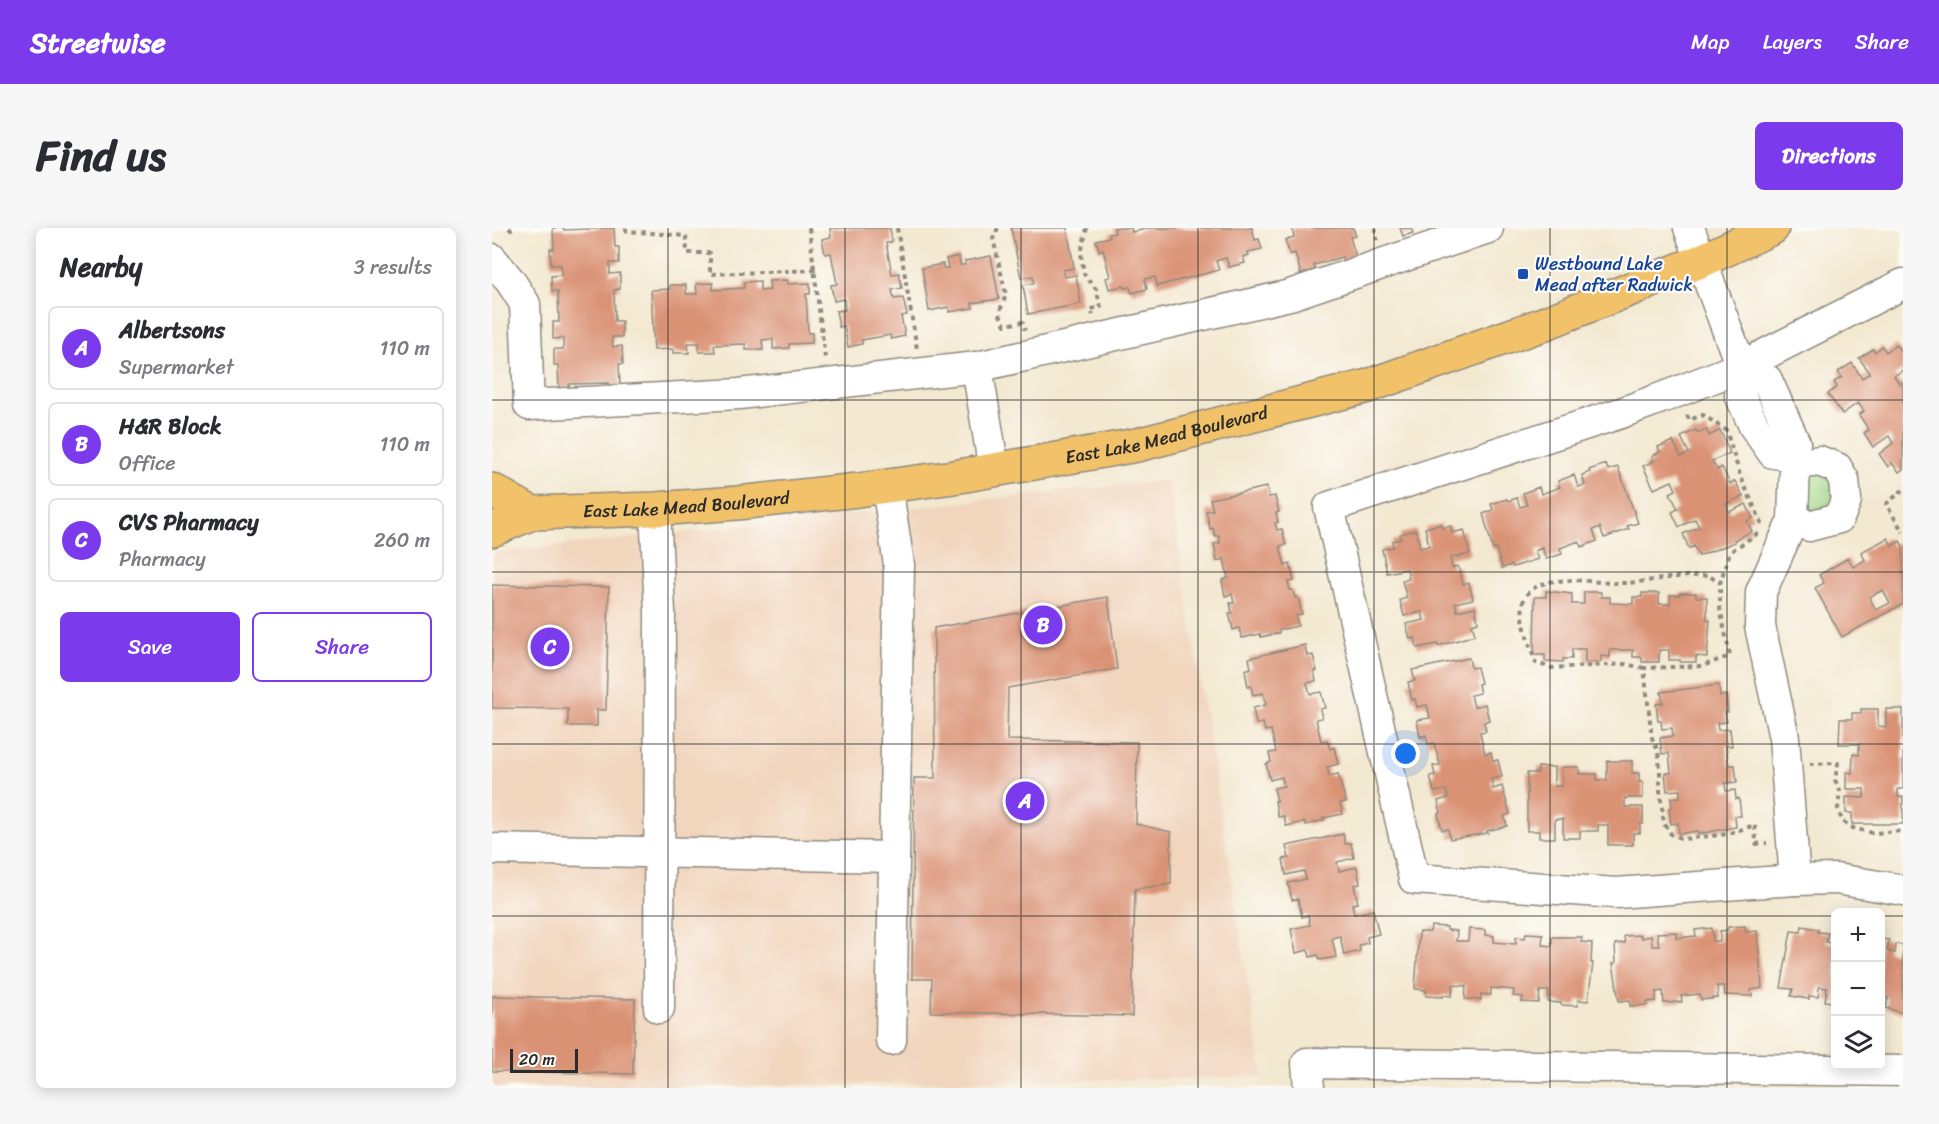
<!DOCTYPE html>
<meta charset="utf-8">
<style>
:root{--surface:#fff;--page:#f7f7f7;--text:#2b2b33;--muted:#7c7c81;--line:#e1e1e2;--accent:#7c3aed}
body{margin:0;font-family:Sriracha,sans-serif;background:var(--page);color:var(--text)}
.controls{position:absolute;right:18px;bottom:18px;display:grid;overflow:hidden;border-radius:9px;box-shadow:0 3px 15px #0003}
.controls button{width:54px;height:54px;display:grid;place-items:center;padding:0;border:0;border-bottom:2px solid var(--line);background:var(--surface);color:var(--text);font:30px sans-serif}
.scale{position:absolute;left:18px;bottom:15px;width:68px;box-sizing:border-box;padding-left:6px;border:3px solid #2b2b2b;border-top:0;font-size:16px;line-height:21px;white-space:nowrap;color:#2b2b2b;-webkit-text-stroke:4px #fdfcf7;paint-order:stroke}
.you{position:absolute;left:914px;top:526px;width:21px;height:21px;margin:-15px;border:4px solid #fff;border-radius:50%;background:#1a73e8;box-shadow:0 0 0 9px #1a73e833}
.badge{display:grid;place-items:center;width:39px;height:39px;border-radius:50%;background:var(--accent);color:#fff;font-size:20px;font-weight:700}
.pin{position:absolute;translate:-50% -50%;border:3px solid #fff;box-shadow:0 2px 6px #0006}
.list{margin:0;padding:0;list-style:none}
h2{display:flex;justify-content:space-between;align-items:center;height:78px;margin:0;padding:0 24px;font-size:26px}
h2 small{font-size:20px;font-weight:400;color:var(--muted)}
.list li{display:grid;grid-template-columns:39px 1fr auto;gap:18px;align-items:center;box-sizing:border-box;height:84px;margin:0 12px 12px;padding:0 12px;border:2px solid var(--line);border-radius:9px}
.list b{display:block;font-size:22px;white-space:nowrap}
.list p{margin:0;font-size:20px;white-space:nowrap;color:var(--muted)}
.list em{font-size:20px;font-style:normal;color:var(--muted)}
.actions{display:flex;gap:12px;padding:18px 24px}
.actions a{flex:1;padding:14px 0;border:2px solid var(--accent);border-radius:9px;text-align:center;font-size:21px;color:var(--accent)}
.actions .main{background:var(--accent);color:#fff}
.icon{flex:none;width:33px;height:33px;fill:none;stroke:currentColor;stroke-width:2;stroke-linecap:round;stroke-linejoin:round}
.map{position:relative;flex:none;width:1411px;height:860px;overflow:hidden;border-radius:9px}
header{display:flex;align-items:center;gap:36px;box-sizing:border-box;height:84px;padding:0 30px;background:var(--accent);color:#fff}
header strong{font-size:28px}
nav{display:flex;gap:33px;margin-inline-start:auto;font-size:21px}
.intro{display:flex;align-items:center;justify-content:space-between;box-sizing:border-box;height:144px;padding:0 36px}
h1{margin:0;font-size:42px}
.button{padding:15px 27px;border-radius:9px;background:var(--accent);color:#fff;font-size:21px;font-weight:700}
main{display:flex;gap:36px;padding:0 36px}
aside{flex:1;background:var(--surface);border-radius:9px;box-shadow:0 3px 15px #0003}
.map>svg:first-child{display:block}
.built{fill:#f1d5bd}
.green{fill:#a3d686;stroke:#678058;stroke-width:1.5}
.building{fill:#da9275;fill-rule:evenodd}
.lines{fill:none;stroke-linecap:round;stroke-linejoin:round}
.minor-casing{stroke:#8f8a7e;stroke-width:33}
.major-casing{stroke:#8f8a7e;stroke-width:36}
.path{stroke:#8f8a7e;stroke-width:4;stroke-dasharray:4.5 4.5;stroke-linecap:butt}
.minor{stroke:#fff;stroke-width:30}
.major{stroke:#f2c26a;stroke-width:33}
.grid{fill:none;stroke:#2b2b2b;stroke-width:1.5;stroke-opacity:0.55}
.transit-dot{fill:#1a4fb4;stroke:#fdfcf7;stroke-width:2}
.labels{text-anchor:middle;stroke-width:4.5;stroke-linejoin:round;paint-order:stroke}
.transit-label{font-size:18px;fill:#164399;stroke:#fdfcf7;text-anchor:start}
.street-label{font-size:18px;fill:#2b2b2b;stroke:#fdfcf7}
</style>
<header>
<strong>Streetwise</strong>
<nav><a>Map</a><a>Layers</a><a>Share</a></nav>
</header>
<div class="intro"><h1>Find us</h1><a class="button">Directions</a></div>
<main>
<aside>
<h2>Nearby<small>3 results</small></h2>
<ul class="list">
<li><span class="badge">A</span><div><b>Albertsons</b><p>Supermarket</p></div><em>110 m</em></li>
<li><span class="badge">B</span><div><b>H&amp;R Block</b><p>Office</p></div><em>110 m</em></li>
<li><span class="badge">C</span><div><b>CVS Pharmacy</b><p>Pharmacy</p></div><em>260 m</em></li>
</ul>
<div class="actions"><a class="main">Save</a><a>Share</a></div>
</aside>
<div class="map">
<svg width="1411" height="860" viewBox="0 0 1411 860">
<rect width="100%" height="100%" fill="#fdfcf7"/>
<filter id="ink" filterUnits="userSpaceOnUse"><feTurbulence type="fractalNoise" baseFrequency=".0167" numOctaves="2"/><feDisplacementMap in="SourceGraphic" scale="12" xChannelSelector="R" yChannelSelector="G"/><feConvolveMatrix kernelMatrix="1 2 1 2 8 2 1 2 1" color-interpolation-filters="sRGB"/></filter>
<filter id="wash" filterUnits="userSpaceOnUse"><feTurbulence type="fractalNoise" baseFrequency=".008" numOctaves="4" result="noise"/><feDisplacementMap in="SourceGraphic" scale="24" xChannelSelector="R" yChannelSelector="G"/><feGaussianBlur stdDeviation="1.35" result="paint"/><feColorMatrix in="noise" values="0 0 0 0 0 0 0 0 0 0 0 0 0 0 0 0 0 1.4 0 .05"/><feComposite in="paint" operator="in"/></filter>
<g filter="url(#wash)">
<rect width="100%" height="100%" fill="#f3e8d0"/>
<!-- built -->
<path class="built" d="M676,252L771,849L139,860H0V325Z"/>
<!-- green -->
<path class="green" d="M1327,233L1354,272L1317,298L1303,237Z"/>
<g id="blocks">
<!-- building -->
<g class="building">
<path d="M61,0H72V2L122,0L123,19H127V35H118V46L128,45V61L122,62L123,93H130V109H120L121,119L130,118L131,136H127L128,158L117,159V155L77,156V160H67L66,137H62V121H71V110L61,111V94H67L66,63H60L59,48L69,47V37H59L58,21H62Z"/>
<path d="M338,0H398L400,14L394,15L400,46L407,45L410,60L400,62L402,71L411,70L415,87L409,88L413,108L399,111L398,107L370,112V116L356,119L352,98L347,99L344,83L353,82L352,71L342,73L339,57L345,56L339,25L333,26L330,11L339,9Z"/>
<path d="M519,0H575L582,40L571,42L572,49L584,47L589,76L536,86L531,57L542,55L541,48L529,50Z"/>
<path d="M622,0H639L640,4L650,2V0H760L763,12L767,11L770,21L756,24L757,27L751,29L753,35L737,39L734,30L724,33L727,42L665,58L663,49L653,51L655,61L640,65L638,59L632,60V58L617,61L614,50L618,49L611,21L607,23L604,12L618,9L617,6L623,5Z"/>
<path d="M800,0H861L864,8L858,9L864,29L851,33L850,29L822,37L823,42L809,46L803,25L798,27L793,12L802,9Z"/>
<path d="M908,0H919L921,5L911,8Z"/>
<path d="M467,28L468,37H473V33L499,28L507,71L480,75L481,80L457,84V79L437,83L430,40L451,36V40H456L454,31Z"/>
<path d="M295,52L296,56L318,55V66H314L316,105H320V115L297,116V120L281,121V111L270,112L271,122H254V116L222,117L223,124H207V115H196L197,125H181V121L162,122L159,62L178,61V57H194V66H205L204,56L221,55V62L252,60V54L268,53V63L278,62L277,53Z"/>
<path d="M1404,117L1411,126V142L1402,148L1408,156L1411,154V241L1407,244L1400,235L1396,239L1387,226L1401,215L1397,208L1381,219L1372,205L1377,202L1367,187L1372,183L1366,175L1350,186L1336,166L1345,159L1342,154L1350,149L1346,144L1360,135L1370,150L1378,145L1367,130L1381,121L1383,124L1390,118L1394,124Z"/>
<path d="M1214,201L1217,208L1228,202L1238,225L1220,233L1225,242L1230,239L1238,256L1243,253L1251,268L1234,276L1237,284L1254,276L1261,290L1255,293L1260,303L1242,312L1243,314L1207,328L1202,318L1197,321L1191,306L1207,299L1203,291L1187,299L1180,284L1186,281L1178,265L1184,262L1180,253L1162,261L1151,238L1162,233L1160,228L1168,224L1166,219L1181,213L1189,229L1197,225L1189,209L1204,202L1206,205Z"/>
<path d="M1114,236L1116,242L1126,239L1146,295L1135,298L1137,301L1112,310L1108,299L1101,302L1105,313L1089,319L1087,313L1068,320L1070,326L1054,331L1050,320L1043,323L1046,331L1021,339L1020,337L1010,340L1004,321L1001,322L991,286L1001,282L999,276L1015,271L1016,273L1025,270L1028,279L1035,277L1031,265L1047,259L1049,266L1068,259L1066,253L1082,247L1086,259L1093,257L1090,247L1098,244L1097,242Z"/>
<path d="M775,259L777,269L783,268L787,284L784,285L786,294L783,295L785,302L790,301L794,317L788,318L793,338L798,336L802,353L796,354L798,362H801L803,370L806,369L810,386L804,388L806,398L787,402V405L769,409L768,406L750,410L747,400L741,402L737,385H740L738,375H742L740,366L733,368L730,352L736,350L732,331L725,333L722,316L728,315L727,308H723L721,300L718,301L714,283L721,282L718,271Z"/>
<path d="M949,296L950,300L959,298L960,305L972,302L978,326L958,330L960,340L966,338L971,356L977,355L981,371L963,375L965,383L983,379L986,394L980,396L983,407L946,418V416L925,420L923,410L918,411L914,396L932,392L930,384L912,388L908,372L915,370L910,353L917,351L915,341L895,345L890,321L901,319L900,313L909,311L908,306L924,302L928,320L937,318L933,300Z"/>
<path d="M1396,310L1400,318L1408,313L1411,318V376L1350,409L1323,360L1332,355L1327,347L1356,330L1361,339L1373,332L1369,324ZM1391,362L1398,375L1384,382L1377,369Z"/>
<path d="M0,357L117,359L114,482H105V498H76V481L0,480Z"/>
<path d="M1054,363L1080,366V376H1092V364H1109V369H1118V375L1141,376V369H1150V365H1167V376H1178V367H1188V365H1204V369H1215V392H1218L1215,429L1204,428V434H1188V432H1177V422H1167V434H1150V429H1141V422H1118V429L1109,428V434H1093V421H1080V431H1071V434L1053,433V427H1042L1043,369H1054Z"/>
<path d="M616,369L625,441L516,460L515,512L645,514L644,596L679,604V656L643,661L640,788L439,784L440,751H420L422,550H443L442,400Z"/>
<path d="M813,417L815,428L821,427L825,443H822L824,453L815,455L818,466L829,464L833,480L828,481L830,490L824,491L829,513L835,512L838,521L842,519L846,536L835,539L837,548L846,546L854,574L848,575L851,586L831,590L832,592L814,597L813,594L794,598L792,588L786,589L783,573H785L782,560L792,558L790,549L778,552L774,536L779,534L777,525L784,524L779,502L773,503L771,495L764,496L761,480L774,477L771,465L761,467L759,458L756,459L753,442L759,440L757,430Z"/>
<path d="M977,430L979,440L985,439L989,455L986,456L988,465L979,467L982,479L993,476L997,492L992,494L994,503L988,504L993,526L999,524L1001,533L1006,532L1010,549L999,551L1001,561L1010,558L1018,586L1012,588L1015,598L995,603L996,605L958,611L956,601L950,602L946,586L949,585L946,573L956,570L954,562L942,564L938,548L943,547L941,538L948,537L942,515L936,516L934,507L928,509L925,492L938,490L935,477L925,479L923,471L920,472L916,454L923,453L920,442Z"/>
<path d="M1227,457L1228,468L1234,467L1236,484H1233L1235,494L1225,495L1226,502L1238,501L1240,518H1234L1237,537H1243L1245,554L1233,555L1234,563L1243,562L1244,571L1247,570L1249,588H1243L1244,599L1206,606V603L1187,606L1186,595L1179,596L1177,580L1180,579L1179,570L1188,569V562L1175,563L1173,545H1179L1177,525L1170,526L1168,510L1181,508L1180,500L1170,501L1169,493H1166L1164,476L1171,475L1169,464Z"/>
<path d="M1369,481H1386V498L1394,499V481H1411V561H1406V569H1411V596H1360V585H1354V569L1372,570V561H1354V544L1360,545L1361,526L1367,527V516H1347L1348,491H1360V485H1369Z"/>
<path d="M1115,533H1140V545H1147V554H1151V570H1133V579H1151V596H1148V605H1141V617H1116V597H1106V603H1088V610H1071V591H1063V610H1047V603H1035V545H1046V539H1062V558H1070V539H1087V546H1105V552H1115Z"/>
<path d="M851,606L853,616L859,615L862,630L845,634L847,643L865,639L868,656L862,657L866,675L860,676L862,686L881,682L887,706L875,709L876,715L867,717L868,723L852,727L848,708L840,710L844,729L828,732L826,727L818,729L816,722L804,725L799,701L818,697L816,687L810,689L806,671L800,672L796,655L814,651L812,643L794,647L791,631L797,630L794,618Z"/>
<path d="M939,698L955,699V702L965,703L964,713H976L977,701L993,702V707L1002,708V714L1024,716V709L1033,710L1034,705L1051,706L1050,717L1060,718V709H1090L1089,714L1100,715L1099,735H1101L1096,773L1086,772L1085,778L1069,777V775L1056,774L1057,763H1048L1047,775L1030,774L1031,769L1021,768L1022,762L999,760V767L989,766V772L973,771L974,758L961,757L960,768L951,767V769L934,768V762L923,761L927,704H938Z"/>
<path d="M1253,698L1254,704L1265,703L1270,760L1259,762L1260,768L1233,767L1232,758H1225L1226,770L1209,772L1208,766L1189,768L1190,774L1172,775L1171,763L1164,764V773L1155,774L1156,777L1138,778V772L1127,773L1121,735H1124L1123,716L1133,715L1132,708L1149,707V710L1159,708L1160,718H1167L1165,705L1184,704V710L1204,708L1203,702L1220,700L1221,713H1228V703L1236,702V699Z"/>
<path d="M1310,698L1326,701V704L1336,705L1334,714L1344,716V775L1333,773L1335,760L1327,759L1326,769L1317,768V771L1299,768L1301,761L1289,760L1299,703L1309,704Z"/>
<path d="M1388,711L1397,712L1395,723L1403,725L1404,716L1411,717V785L1394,780L1396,770L1388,769Z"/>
<path d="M0,768L143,771L141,846L0,843Z"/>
</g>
</g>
</g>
<g filter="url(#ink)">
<use href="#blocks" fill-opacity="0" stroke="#8f8a7e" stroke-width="1.5"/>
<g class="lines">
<!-- minor casing -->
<g class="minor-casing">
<g id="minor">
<path d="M1197,0L1253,149L1248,167L1262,198L1281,225L1297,227"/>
<path d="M0,31L19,54L33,76L37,177L247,166L485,139L798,67L996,0"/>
<path d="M1411,56L1248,139L1185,164L1129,185L837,279L922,651L1124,665L1303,652L1344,651L1411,662"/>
<path d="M485,139L502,242"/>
<path d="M1253,149L1275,152L1303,215L1297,227"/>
<path d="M1297,227L1303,237L1301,292L1269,364L1268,398L1292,510L1303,652"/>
<path d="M395,258L407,337L399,812"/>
<path d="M163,281L168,384L167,780"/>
<path d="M1301,292L1317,298L1347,290L1354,272L1352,252L1345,240L1327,233L1303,237"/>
<path d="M0,621L402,629"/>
<path d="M817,860L815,835L1411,843"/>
</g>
</g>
<!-- major casing -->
<g class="major-casing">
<g id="major">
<path d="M0,262L40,285"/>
<path id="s1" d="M0,302L40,285L163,281L245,275L366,262L462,249L645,217L876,158L1046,98L1209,33L1280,0"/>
</g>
</g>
<!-- path -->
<g class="path">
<path d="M17,0L19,2L23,0"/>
<path d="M133,0L135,3L194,8L195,25H218V46L324,42"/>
<path d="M317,0L333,130"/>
<path d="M405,0L425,121"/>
<path d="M506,0L501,10L514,67L507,85L513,97L531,94L533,102"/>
<path d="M595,0L589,25L592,46L604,61L609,79L599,81L601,87"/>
<path d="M883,0L885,12"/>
<path d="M1195,187L1197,192L1211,187L1234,202L1249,250L1271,298"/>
<path d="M1411,262L1394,276L1411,304"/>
<path d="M1266,305L1238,324L1228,355V380L1238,428L1210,438L1152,440L1160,510L1166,523L1168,541V563L1172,596L1179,606L1191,611L1235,606L1263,597L1264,616L1275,615"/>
<path d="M1152,440L1133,436L1060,440L1044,435C1038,420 1025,383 1033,369C1051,342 1103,356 1129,355C1153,355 1177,348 1202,348C1206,348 1212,347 1216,348C1220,349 1224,353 1228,355"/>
<path d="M1318,536L1346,535L1343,552L1348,562L1346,581L1350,593L1361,600L1380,605L1411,603"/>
</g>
<!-- minor -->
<use href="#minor" class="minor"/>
<!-- major -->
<use href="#major" class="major"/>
</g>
</g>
<!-- grid -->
<path class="grid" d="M176,0V860M353,0V860M529,0V860M706,0V860M882,0V860M1058,0V860M1235,0V860M0,172H1411M0,344H1411M0,516H1411M0,688H1344M1388,688H1411"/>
<!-- markers -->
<rect class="transit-dot" x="1025" y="40" width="12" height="12" rx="3"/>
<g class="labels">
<!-- transit labels -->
<g class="transit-label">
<text x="1043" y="42">Westbound Lake<tspan x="1043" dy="21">Mead after Radwick</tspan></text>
</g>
<!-- street labels -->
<g class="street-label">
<text dy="6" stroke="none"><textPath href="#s1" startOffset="684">East Lake Mead Boulevard</textPath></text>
<text dy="6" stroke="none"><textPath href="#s1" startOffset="198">East Lake Mead Boulevard</textPath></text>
</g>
</g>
</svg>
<div class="controls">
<button>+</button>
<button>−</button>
<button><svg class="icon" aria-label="layers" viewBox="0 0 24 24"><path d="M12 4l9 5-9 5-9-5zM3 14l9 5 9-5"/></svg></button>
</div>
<div class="scale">20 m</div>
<div class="you"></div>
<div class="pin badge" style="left:533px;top:573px">A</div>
<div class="pin badge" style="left:551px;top:397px">B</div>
<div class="pin badge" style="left:58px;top:419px">C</div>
</div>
</main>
